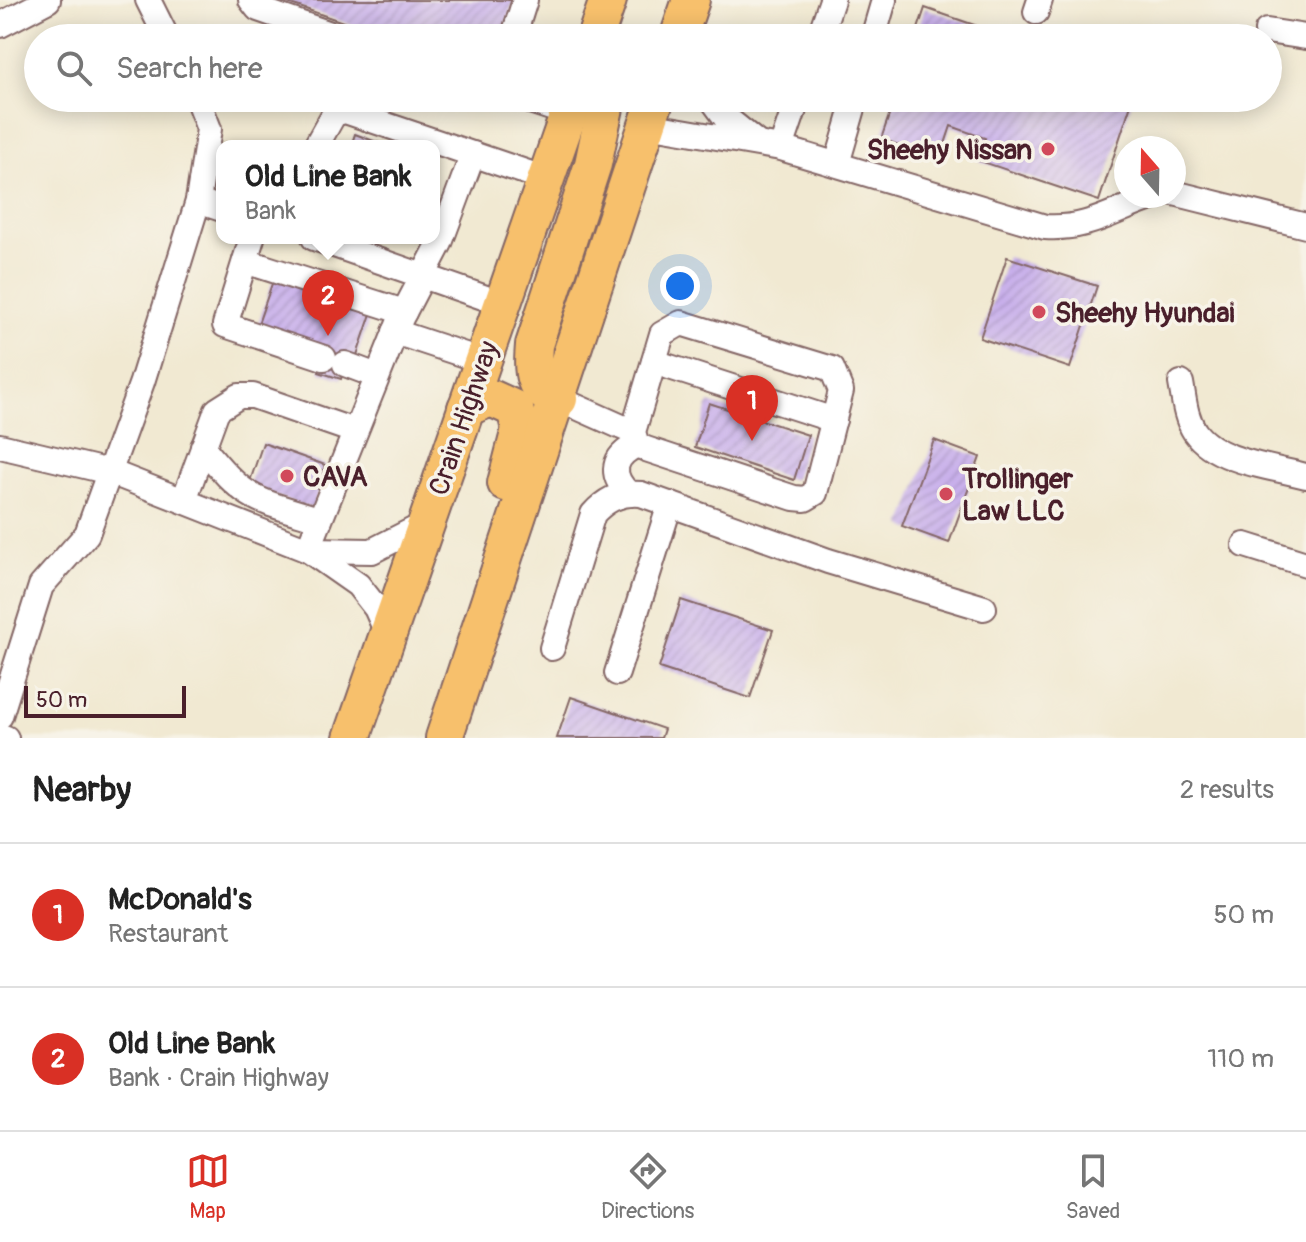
<!DOCTYPE html>
<meta charset="utf-8">
<style>
:root{--surface:#fff;--page:#f6f6f6;--text:#222;--muted:#767676;--line:#e0e0e0;--accent:#d93025}
body{margin:0;font-family:Pangolin,sans-serif;background:var(--page);color:var(--text)}
.compass{position:absolute;left:1114px;top:136px;width:72px;height:72px;border-radius:50%;background:var(--surface);box-shadow:0 4px 20px #0003;rotate:340deg}
.scale{position:absolute;left:24px;bottom:20px;width:162px;box-sizing:border-box;padding-left:8px;border:4px solid #4a1f2b;border-top:0;font-size:22px;line-height:28px;white-space:nowrap;color:#4a1f2b;-webkit-text-stroke:6px #f7f3e8;paint-order:stroke}
.you{position:absolute;left:680px;top:286px;width:28px;height:28px;margin:-20px;border:6px solid #fff;border-radius:50%;background:#1a73e8;box-shadow:0 0 0 12px #1a73e833}
.badge{display:grid;place-items:center;width:52px;height:52px;border-radius:50%;background:var(--accent);color:#fff;font-size:26px;font-weight:700}
.pin{position:absolute;translate:-50% -66px;filter:drop-shadow(0 2px 4px #0008)}
.pin::after{content:'';position:absolute;top:42px;width:28px;height:24px;background:inherit;clip-path:polygon(0 0,100% 0,50% 100%)}
.popup{position:absolute;left:216px;top:140px;width:224px;height:104px;box-sizing:border-box;display:grid;place-content:center;border-radius:16px;background:var(--surface);filter:drop-shadow(0 2px 6px #0005);font-size:26px;white-space:nowrap;color:var(--muted)}
.popup b{font-size:30px;color:var(--text)}
.popup::after{content:'';position:absolute;left:50%;top:100%;margin-left:-16px;border:16px solid transparent;border-top-color:var(--surface)}
.list{margin:0;padding:0;list-style:none}
h2{display:flex;justify-content:space-between;align-items:center;height:104px;margin:0;padding:0 32px;font-size:34px}
h2 small{font-size:26px;font-weight:400;color:var(--muted)}
.list li{display:grid;grid-template-columns:52px 1fr auto;gap:24px;align-items:center;box-sizing:border-box;height:144px;padding:0 32px;border-top:2px solid var(--line)}
.list b{display:block;font-size:30px;white-space:nowrap}
.list p{margin:0;font-size:26px;white-space:nowrap;color:var(--muted)}
.list em{font-size:26px;font-style:normal;color:var(--muted)}
.icon{flex:none;width:44px;height:44px;fill:none;stroke:currentColor;stroke-width:2;stroke-linecap:round;stroke-linejoin:round}
.map{position:relative;flex:none;width:1306px;height:738px;overflow:hidden}
.search{position:absolute;background:var(--surface);box-shadow:0 4px 20px #0003;left:24px;right:24px;top:24px;height:88px;display:flex;align-items:center;gap:20px;box-sizing:border-box;padding:0 28px;border-radius:44px;color:var(--muted);font-size:30px}
.sheet{height:392px;background:var(--surface)}
nav{display:flex;justify-content:space-around;align-items:center;box-sizing:border-box;height:112px;border-top:2px solid var(--line);background:var(--surface);font-size:22px;color:var(--muted)}
nav a{display:grid;justify-items:center;gap:4px}
nav .on{color:var(--accent)}
.map>svg:first-child{display:block}
.building{fill:url(#building-hatch)}
.lines{fill:none;stroke-linecap:round;stroke-linejoin:round}
.minor-casing{stroke:#846665;stroke-width:28}
.highway-casing{stroke:#846665;stroke-width:40}
.minor{stroke:#fff;stroke-width:24}
.highway{stroke:#f7c06c;stroke-width:36}
.poi-dot{fill:#d1495b;stroke:#f7f3e8;stroke-width:3}
.labels{text-anchor:middle;stroke-width:7;stroke-linejoin:round;paint-order:stroke}
.poi-label{font-size:28px;font-weight:bold;fill:#4a1f2b;stroke:#f7f3e8;text-anchor:start}
.street-label{font-size:28px;fill:#4a1f2b;stroke:#f7f3e8}
</style>
<div class="map">
<svg width="1306" height="738" viewBox="0 0 1306 738">
<defs>
<pattern id="building-hatch" width="6" height="6" patternUnits="userSpaceOnUse" patternTransform="scale(2)"><rect width="6" height="6" fill="#c7aeeb"/><path d="M-1 1l2-2M0 6l6-6M5 7l2-2" fill="none" stroke="#ac95ca"/></pattern>
</defs>
<rect width="100%" height="100%" fill="#f7f3e8"/>
<filter id="ink" filterUnits="userSpaceOnUse"><feTurbulence type="fractalNoise" baseFrequency=".0125" numOctaves="2"/><feDisplacementMap in="SourceGraphic" scale="16" xChannelSelector="R" yChannelSelector="G"/><feConvolveMatrix kernelMatrix="1 2 1 2 8 2 1 2 1" color-interpolation-filters="sRGB"/></filter>
<filter id="wash" filterUnits="userSpaceOnUse"><feTurbulence type="fractalNoise" baseFrequency=".006" numOctaves="4" result="noise"/><feDisplacementMap in="SourceGraphic" scale="32" xChannelSelector="R" yChannelSelector="G"/><feGaussianBlur stdDeviation="1.8" result="paint"/><feColorMatrix in="noise" values="0 0 0 0 0 0 0 0 0 0 0 0 0 0 0 0 0 1.4 0 .05"/><feComposite in="paint" operator="in"/></filter>
<g filter="url(#wash)">
<rect width="100%" height="100%" fill="#f1e9d2"/>
<g id="blocks">
<!-- building -->
<g class="building">
<path d="M279,0H514L501,38H390Z"/>
<path d="M925,8L983,28L980,38H915Z"/>
<path d="M895,98H1133L1099,201L977,160L985,138L951,126L940,159L881,139Z"/>
<path d="M355,134L387,146H351Z"/>
<path d="M1007,257L1097,286L1070,368L980,338Z"/>
<path d="M275,275L373,308L356,358L348,356L341,379L319,372L328,348L258,324Z"/>
<path d="M709,403L808,435L794,480L695,447Z"/>
<path d="M934,440L980,457L949,543L902,526Z"/>
<path d="M263,443L325,465L313,509L248,487Z"/>
<path d="M681,600L773,630L750,698L659,668Z"/>
<path d="M571,697L664,729L661,738H557Z"/>
</g>
</g>
</g>
<g filter="url(#ink)">
<use href="#blocks" fill-opacity="0" stroke="#846665" stroke-width="2"/>
<g class="lines">
<!-- minor casing -->
<g class="minor-casing">
<g id="minor">
<path d="M148,0L167,38"/>
<path d="M251,0L258,9L342,38"/>
<path d="M1036,12L1040,0"/>
<path d="M0,25L48,0"/>
<path d="M1267,31L1306,37"/>
<path d="M513,38L525,0"/>
<path d="M819,38L832,0"/>
<path d="M873,38L884,0"/>
<path d="M521,98L569,114"/>
<path d="M711,98L725,117L756,142"/>
<path d="M647,125L781,148L1045,227C1092,230 1116,208 1158,196"/>
<path d="M316,146L334,114L345,111L546,179"/>
<path d="M781,148L798,98"/>
<path d="M837,164L856,98"/>
<path d="M1174,193L1306,226"/>
<path d="M198,201L222,209"/>
<path d="M252,238L225,325L324,358"/>
<path d="M314,238L503,304"/>
<path d="M245,261L404,312"/>
<path d="M395,332L483,361"/>
<path d="M654,362L834,420"/>
<path d="M345,364L377,376"/>
<path d="M1181,383C1184,399 1185,417 1195,432C1216,462 1273,467 1306,476"/>
<path d="M559,399L633,432L662,334L681,323L832,369L841,391L815,493L805,499L794,498L646,449L637,445L633,432"/>
<path d="M0,446L110,472L308,550L358,585L376,608L388,635"/>
<path d="M203,447C245,501 256,500 319,519"/>
<path d="M628,493C609,474 613,456 637,445"/>
<path d="M184,500L217,410L239,396H253L354,431"/>
<path d="M1245,545L1306,564"/>
<path d="M308,550L401,318L440,243L473,154"/>
<path d="M310,550L372,551L427,523"/>
<path d="M552,648L593,514C606,499 622,492 641,494L828,561L984,608"/>
<path d="M617,673L670,504"/>
<path d="M0,716L41,586L87,534L142,382L198,201L209,129L197,98"/>
<path d="M0,736L6,738"/>
</g>
</g>
<!-- highway casing -->
<g class="highway-casing">
<g id="highway">
<path d="M595,38L608,0"/>
<path d="M678,38L691,0"/>
<path d="M559,399C531,392 532,370 534,345L593,164L607,98"/>
<path d="M466,408L491,398L515,409L520,429L506,483"/>
<path d="M352,738L574,98"/>
<path d="M444,738L656,98"/>
</g>
</g>
<!-- minor -->
<use href="#minor" class="minor"/>
<!-- highway -->
<use href="#highway" class="highway"/>
</g>
</g>
<!-- markers -->
<g class="poi-dot">
<circle cx="1048" cy="149" r="8"/>
<circle cx="1039" cy="312" r="8"/>
<circle cx="287" cy="476" r="8"/>
<circle cx="946" cy="494" r="8"/>
</g>
<g class="labels">
<!-- poi labels -->
<g class="poi-label">
<text x="1032" y="159" text-anchor="end">Sheehy Nissan</text>
<text x="1055" y="322">Sheehy Hyundai</text>
<text x="303" y="486">CAVA</text>
<text x="962" y="488">Trollinger<tspan x="962" dy="32">Law LLC</tspan></text>
</g>
<!-- street labels -->
<g class="street-label">
<text transform="translate(463 418) rotate(-71)" y="10">Crain Highway</text>
</g>
</g>
</svg>
<svg class="compass" viewBox="-18 -18 36 36"><path d="M0-13l5 13h-10z" fill="#e53935"/><path d="M0 13l5-13h-10z" fill="#767676"/></svg>
<div class="scale">50 m</div>
<div class="you"></div>
<div class="pin badge" style="left:752px;top:441px">1</div>
<div class="pin badge" style="left:328px;top:336px">2</div>
<div class="popup"><b>Old Line Bank</b>Bank</div>
<div class="search"><svg class="icon" aria-label="search" viewBox="0 0 24 24"><circle cx="10" cy="10" r="6"/><path d="M15 15l6 6"/></svg>Search here</div>
</div>
<section class="sheet">
<h2>Nearby<small>2 results</small></h2>
<ul class="list">
<li><span class="badge">1</span><div><b>McDonald's</b><p>Restaurant</p></div><em>50 m</em></li>
<li><span class="badge">2</span><div><b>Old Line Bank</b><p>Bank · Crain Highway</p></div><em>110 m</em></li>
</ul>
</section>
<nav>
<a class="on"><svg class="icon" aria-label="map" viewBox="0 0 24 24"><path d="M3 6l6-2 6 2 6-2v14l-6 2-6-2-6 2zM9 4v14M15 6v14"/></svg>Map</a>
<a><svg class="icon" aria-label="directions" viewBox="0 0 24 24"><path d="M12 3l9 9-9 9-9-9zM9 14v-3h6M13 9l2 2-2 2"/></svg>Directions</a>
<a><svg class="icon" aria-label="saved" viewBox="0 0 24 24"><path d="M7 4h10v16l-5-4-5 4z"/></svg>Saved</a>
</nav>
